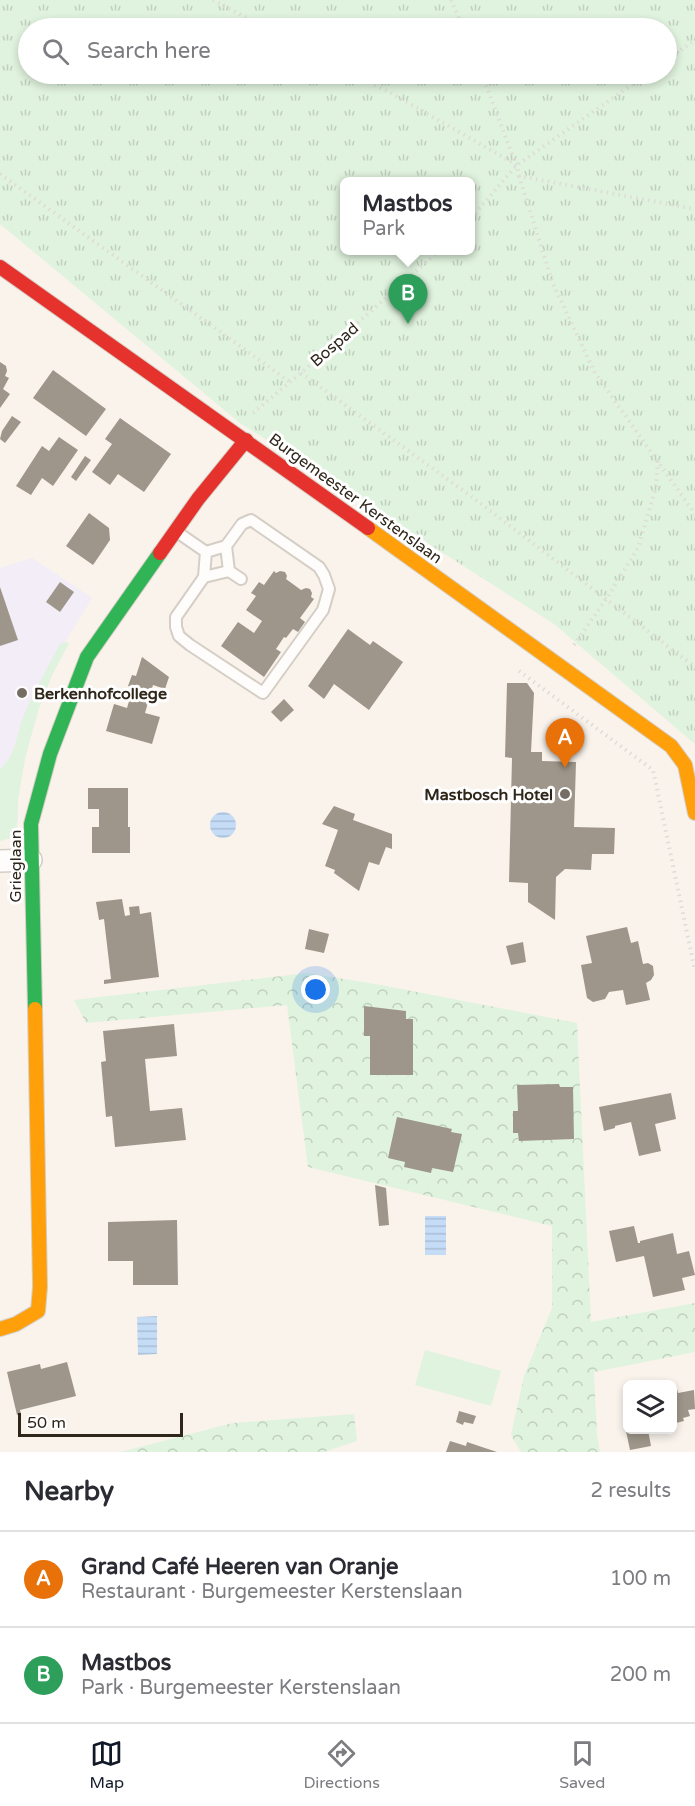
<!DOCTYPE html>
<meta charset="utf-8">
<style>
:root{--surface:#fff;--page:#f7f7f7;--text:#2b2b33;--muted:#7c7c81;--line:#e1e1e2;--accent:#111827}
body{margin:0;font-family:"Varela Round",sans-serif;background:var(--page);color:var(--text)}
.controls{position:absolute;right:18px;bottom:18px;display:grid;overflow:hidden;border-radius:9px;box-shadow:0 3px 9px #0003}
.controls button{width:54px;height:54px;display:grid;place-items:center;padding:0;border:0;border-bottom:2px solid var(--line);background:var(--surface);color:var(--text);font:30px sans-serif}
.scale{position:absolute;left:18px;bottom:15px;width:165px;box-sizing:border-box;padding-left:6px;border:3px solid #2f261a;border-top:0;font-size:16px;line-height:21px;white-space:nowrap;color:#2f261a;-webkit-text-stroke:4px #fff;paint-order:stroke}
.you{position:absolute;left:316px;top:990px;width:21px;height:21px;margin:-15px;border:4px solid #fff;border-radius:50%;background:#1a73e8;box-shadow:0 0 0 9px #1a73e833}
.badge{display:grid;place-items:center;width:39px;height:39px;border-radius:50%;background:var(--accent);color:#fff;font-size:20px;font-weight:700}
.pin{position:absolute;translate:-50% -50px;filter:drop-shadow(0 2px 3px #0008)}
.pin::after{content:'';position:absolute;top:32px;width:21px;height:18px;background:inherit;clip-path:polygon(0 0,100% 0,50% 100%)}
.popup{position:absolute;left:340px;top:177px;width:135px;height:78px;box-sizing:border-box;display:grid;place-content:center;border-radius:9px;background:var(--surface);filter:drop-shadow(0 2px 4px #0005);font-size:20px;white-space:nowrap;color:var(--muted)}
.popup b{font-size:22px;color:var(--text)}
.popup::after{content:'';position:absolute;left:50%;top:100%;margin-left:-12px;border:12px solid transparent;border-top-color:var(--surface)}
.list{margin:0;padding:0;list-style:none}
h2{display:flex;justify-content:space-between;align-items:center;height:78px;margin:0;padding:0 24px;font-size:26px}
h2 small{font-size:20px;font-weight:400;color:var(--muted)}
.list li{display:grid;grid-template-columns:39px 1fr auto;gap:18px;align-items:center;box-sizing:border-box;height:96px;padding:0 24px;border-top:2px solid var(--line)}
.list b{display:block;font-size:22px;white-space:nowrap}
.list p{margin:0;font-size:20px;white-space:nowrap;color:var(--muted)}
.list em{font-size:20px;font-style:normal;color:var(--muted)}
.icon{flex:none;width:33px;height:33px;fill:none;stroke:currentColor;stroke-width:2;stroke-linecap:round;stroke-linejoin:round}
.map{position:relative;flex:none;width:695px;height:1452px;overflow:hidden}
.search{position:absolute;background:var(--surface);box-shadow:0 3px 9px #0003;left:18px;right:18px;top:18px;height:66px;display:flex;align-items:center;gap:15px;box-sizing:border-box;padding:0 21px;border-radius:33px;color:var(--muted);font-size:22px}
.sheet{height:270px;background:var(--surface)}
nav{display:flex;justify-content:space-around;align-items:center;box-sizing:border-box;height:84px;border-top:2px solid var(--line);background:var(--surface);font-size:16px;color:var(--muted)}
nav a{display:grid;justify-items:center;gap:3px}
nav .on{color:var(--accent)}
.map>svg:first-child{display:block}
.education{fill:#f2edf6}
.green{fill:#e0f3de}
.forest{fill:url(#forest-crowns)}
.park{fill:url(#park-tufts);fill-rule:evenodd}
.water{fill:url(#water-rules)}
.building{fill:#9e968a}
.lines{fill:none;stroke-linecap:round;stroke-linejoin:round}
.lane-casing{stroke:#d5cec5;stroke-width:14}
.street-casing{stroke:#d5cec5;stroke-width:24}
.fast-casing{stroke:#d5cec5;stroke-width:16}
.slow-casing{stroke:#d5cec5;stroke-width:16}
.jam-casing{stroke:#d5cec5;stroke-width:16}
.path{stroke:#dedcd9;stroke-width:4;stroke-dasharray:1.5 4.5;stroke-linecap:butt}
.lane{stroke:#fefdfc;stroke-width:10}
.street{stroke:#fefdfc;stroke-width:21}
.fast{stroke:#30b455;stroke-width:14}
.slow{stroke:#ff9f0a;stroke-width:14}
.jam{stroke:#e5322d;stroke-width:14}
.poi-dot{fill:#766e64;stroke:#fff;stroke-width:2}
.labels{text-anchor:middle;stroke-width:6;stroke-linejoin:round;paint-order:stroke}
.street-label{font-size:16px;fill:#2f261a;stroke:#fff}
.poi-label{font-size:16px;font-weight:bold;fill:#2f261a;stroke:#fff;text-anchor:start}
</style>
<div class="map">
<svg width="695" height="1452" viewBox="0 0 695 1452">
<defs>
<pattern id="forest-crowns" width="20" height="18" patternUnits="userSpaceOnUse" patternTransform="scale(1.5)"><rect width="20" height="18" fill="#e0f3de"/><path d="M2 6a3 3 0 1 1 6 0M12 15a3 3 0 1 1 6 0" fill="none" stroke="#c0d0be"/></pattern>
<pattern id="park-tufts" width="24" height="20" patternUnits="userSpaceOnUse" patternTransform="scale(1.5)"><rect width="24" height="20" fill="#e0f3de"/><path d="M3 7l-1-3M5 7V3M7 7l1-3M15 17l-1-3M17 17v-4M19 17l1-3" fill="none" stroke="#c0d0be"/></pattern>
<pattern id="water-rules" width="6" height="5" patternUnits="userSpaceOnUse" patternTransform="scale(1.5)"><rect width="6" height="5" fill="#c5dcf7"/><path d="M0 2.5h6" fill="none" stroke="#aabdd3"/></pattern>
</defs>
<rect width="100%" height="100%" fill="#f9f3ec"/>
<!-- education -->
<path class="education" d="M32,558L92,598L65,642L69,643L52,675L38,711L25,758L18,800V822L11,838L0,841V568Z"/>
<!-- green -->
<g class="green">
<path d="M65,642L69,643L52,675L38,711L25,758L18,800L17,830L11,838L0,841V769C17,755 16,734 24,715C34,691 48,667 60,644Z"/>
<path d="M425,1350L501,1371L491,1406L415,1385Z"/>
</g>
<!-- forest -->
<g class="forest">
<path d="M307,973L381,985L577,1023L591,1322L695,1303V1352L594,1372L597,1436L600,1452H521L511,1435L524,1376L552,1308V1226L308,1167L287,1005L86,1023L74,1000Z"/>
<path d="M354,1414L357,1441L324,1452H120L233,1423Z"/>
</g>
<!-- park -->
<path class="park" d="M0,0H695V744L554,624L240,423L0,224ZM28,28H666V74H28ZM345,182H471V250H345Z"/>
<!-- water -->
<g class="water">
<circle cx="223" cy="825" r="13"/>
<rect x="425" y="1216" width="21" height="39"/>
<path d="M157,1316V1354L138,1355L137,1317Z"/>
</g>
<!-- building -->
<g class="building">
<path d="M0,362L6,366L7,371L5,376L9,378L3,389L10,394L0,408Z"/>
<path d="M53,370L106,409L86,436L33,398Z"/>
<path d="M12,416L21,422L5,443L0,439L2,431Z"/>
<path d="M120,418L171,454L144,492L118,474L110,485L92,472L112,444L105,439Z"/>
<path d="M59,437L78,450L53,486L42,478L31,495L16,486L42,446L49,451Z"/>
<path d="M85,456L91,460L76,481L71,477Z"/>
<path d="M89,513L109,528L110,540L93,565L66,546Z"/>
<path d="M280,571L285,572L287,576L286,579L301,590L306,588L310,589L312,593L311,597L314,599L300,618L305,622L298,632L293,629L286,638L284,637L276,649L281,652L264,677L221,646L238,622L254,633L262,621L246,610L256,596L251,593L259,582L264,585L274,571L276,573Z"/>
<path d="M60,582L74,592L60,612L46,602Z"/>
<path d="M0,587L18,640L0,646Z"/>
<path d="M348,629L370,645L373,641L403,662L369,710L334,684L324,699L308,686Z"/>
<path d="M142,657L169,677L165,689L153,685L145,713L160,717L152,744L106,731L114,704L127,708L133,688L128,686L132,675L136,676Z"/>
<path d="M507,683H527L534,693L531,752H542V761L576,762L574,827L615,828L614,854H592L591,870L565,869L556,877L555,920L528,902V883L509,882L512,758L505,757Z"/>
<path d="M284,699L294,710L281,722L271,712Z"/>
<path d="M88,788H128V827H130V853H92V827H99V809H88Z"/>
<path d="M334,806L355,814L353,820L392,834V849L386,847L379,865L369,862L359,891L334,873L335,870L325,866L338,830L322,824Z"/>
<path d="M122,899L125,916L130,915L129,907L139,906L140,914L151,912L159,977L104,984V980L111,979L104,919L99,920L96,902Z"/>
<path d="M627,927L631,943L638,941L643,964L648,963L653,966L654,975L651,980L646,983L650,1000L626,1005L623,990L609,992L605,999L593,1002L587,998L581,965L592,963L586,936Z"/>
<path d="M309,929L329,934L324,953L305,949Z"/>
<path d="M523,942L526,962L511,965L506,946Z"/>
<path d="M364,1006L406,1011V1019H413V1075H370V1036H364Z"/>
<path d="M174,1024L177,1056L145,1059L150,1111L182,1108L186,1140L115,1147L112,1116L106,1117L101,1062L106,1061L103,1031Z"/>
<path d="M559,1084L560,1087H573L574,1139L519,1141L518,1133H513V1111H518L517,1085Z"/>
<path d="M671,1093L676,1119L655,1124L661,1151L639,1156L631,1122L615,1126V1128L604,1131L599,1107Z"/>
<path d="M397,1117L452,1129L451,1132L462,1134L453,1172L432,1168L431,1173L404,1167L405,1162L388,1158Z"/>
<path d="M375,1185L386,1188L389,1225L379,1226Z"/>
<path d="M177,1220L178,1285H133V1261H108V1222Z"/>
<path d="M634,1226L638,1243H640V1241L673,1233L677,1254L689,1251L695,1275L682,1278L685,1290L653,1297L644,1256L616,1262L609,1231Z"/>
<path d="M67,1362L76,1396L20,1410L21,1414L17,1415L7,1372L40,1364L41,1369Z"/>
<path d="M676,1385L678,1393L694,1390L695,1409L688,1410L690,1416L683,1418L684,1421L672,1424V1386Z"/>
<path d="M459,1411L476,1416L473,1424L464,1422L463,1425L456,1422Z"/>
<path d="M634,1430H648L651,1446L630,1450L626,1431Z"/>
<path d="M450,1441L466,1446L467,1442L497,1452H446Z"/>
</g>
<g class="lines">
<!-- lane casing -->
<g class="lane-casing">
<g id="lane">
<path d="M251,520L319,567L324,575L329,589L323,610L263,693L190,645L179,636L176,627V617L204,577L206,552L226,546L242,524Z"/>
<path d="M177,532L206,552"/>
<path d="M226,546L229,571L241,579"/>
<path d="M204,577L229,571"/>
</g>
</g>
<!-- street casing -->
<g class="street-casing">
<path id="street" d="M0,861L31,860"/>
</g>
<!-- fast casing -->
<g class="fast-casing">
<path id="fast" d="M35,1009L31,824L50,754L87,657L160,553"/>
</g>
<!-- slow casing -->
<g class="slow-casing">
<g id="slow">
<path d="M368,528L671,746L685,765L695,813"/>
<path d="M0,1329L16,1324L38,1311L40,1287L35,1009"/>
</g>
</g>
<!-- jam casing -->
<g class="jam-casing">
<g id="jam">
<path d="M0,267L368,528"/>
<path d="M160,553L198,499L246,440"/>
</g>
</g>
<!-- path -->
<g class="path">
<path d="M213,0L266,28"/>
<path d="M451,0L463,28"/>
<path d="M666,60L695,40"/>
<path d="M353,74L389,92L517,165L519,176L695,209"/>
<path d="M482,74L516,165"/>
<path d="M0,174L290,382"/>
<path d="M519,176L553,284L595,373L695,514"/>
<path d="M471,218L517,165L647,74"/>
<path d="M301,373L472,497L695,667"/>
<path d="M253,413L301,373L440,250"/>
<path d="M574,645L607,598L638,548L656,487L658,461"/>
<path d="M519,671L653,770L695,971"/>
</g>
<!-- lane -->
<use href="#lane" class="lane"/>
<!-- street -->
<use href="#street" class="street"/>
<!-- fast -->
<use href="#fast" class="fast"/>
<!-- slow -->
<use href="#slow" class="slow"/>
<!-- jam -->
<use href="#jam" class="jam"/>
</g>
<!-- markers -->
<g class="poi-dot">
<circle cx="22" cy="693" r="6"/>
<circle cx="565" cy="794" r="6"/>
</g>
<g class="labels">
<!-- street labels -->
<g class="street-label">
<text transform="translate(334 344) rotate(-41)" y="6">Bospad</text>
<text transform="translate(356 498) rotate(36)" y="6">Burgemeester Kerstenslaan</text>
<text transform="translate(15 866) rotate(-90)" y="6">Grieglaan</text>
</g>
<!-- poi labels -->
<g class="poi-label">
<text x="34" y="699">Berkenhofcollege</text>
<text x="553" y="800" text-anchor="end">Mastbosch Hotel</text>
</g>
</g>
</svg>
<div class="controls">
<button><svg class="icon" aria-label="layers" viewBox="0 0 24 24"><path d="M12 4l9 5-9 5-9-5zM3 14l9 5 9-5"/></svg></button>
</div>
<div class="scale">50 m</div>
<div class="you"></div>
<div class="pin badge" style="left:565px;top:768px;background:#e8710a">A</div>
<div class="pin badge" style="left:408px;top:324px;background:#2e9e5b">B</div>
<div class="popup"><b>Mastbos</b>Park</div>
<div class="search"><svg class="icon" aria-label="search" viewBox="0 0 24 24"><circle cx="10" cy="10" r="6"/><path d="M15 15l6 6"/></svg>Search here</div>
</div>
<section class="sheet">
<h2>Nearby<small>2 results</small></h2>
<ul class="list">
<li><span class="badge" style="background:#e8710a">A</span><div><b>Grand Café Heeren van Oranje</b><p>Restaurant · Burgemeester Kerstenslaan</p></div><em>100 m</em></li>
<li><span class="badge" style="background:#2e9e5b">B</span><div><b>Mastbos</b><p>Park · Burgemeester Kerstenslaan</p></div><em>200 m</em></li>
</ul>
</section>
<nav>
<a class="on"><svg class="icon" aria-label="map" viewBox="0 0 24 24"><path d="M3 6l6-2 6 2 6-2v14l-6 2-6-2-6 2zM9 4v14M15 6v14"/></svg>Map</a>
<a><svg class="icon" aria-label="directions" viewBox="0 0 24 24"><path d="M12 3l9 9-9 9-9-9zM9 14v-3h6M13 9l2 2-2 2"/></svg>Directions</a>
<a><svg class="icon" aria-label="saved" viewBox="0 0 24 24"><path d="M7 4h10v16l-5-4-5 4z"/></svg>Saved</a>
</nav>
